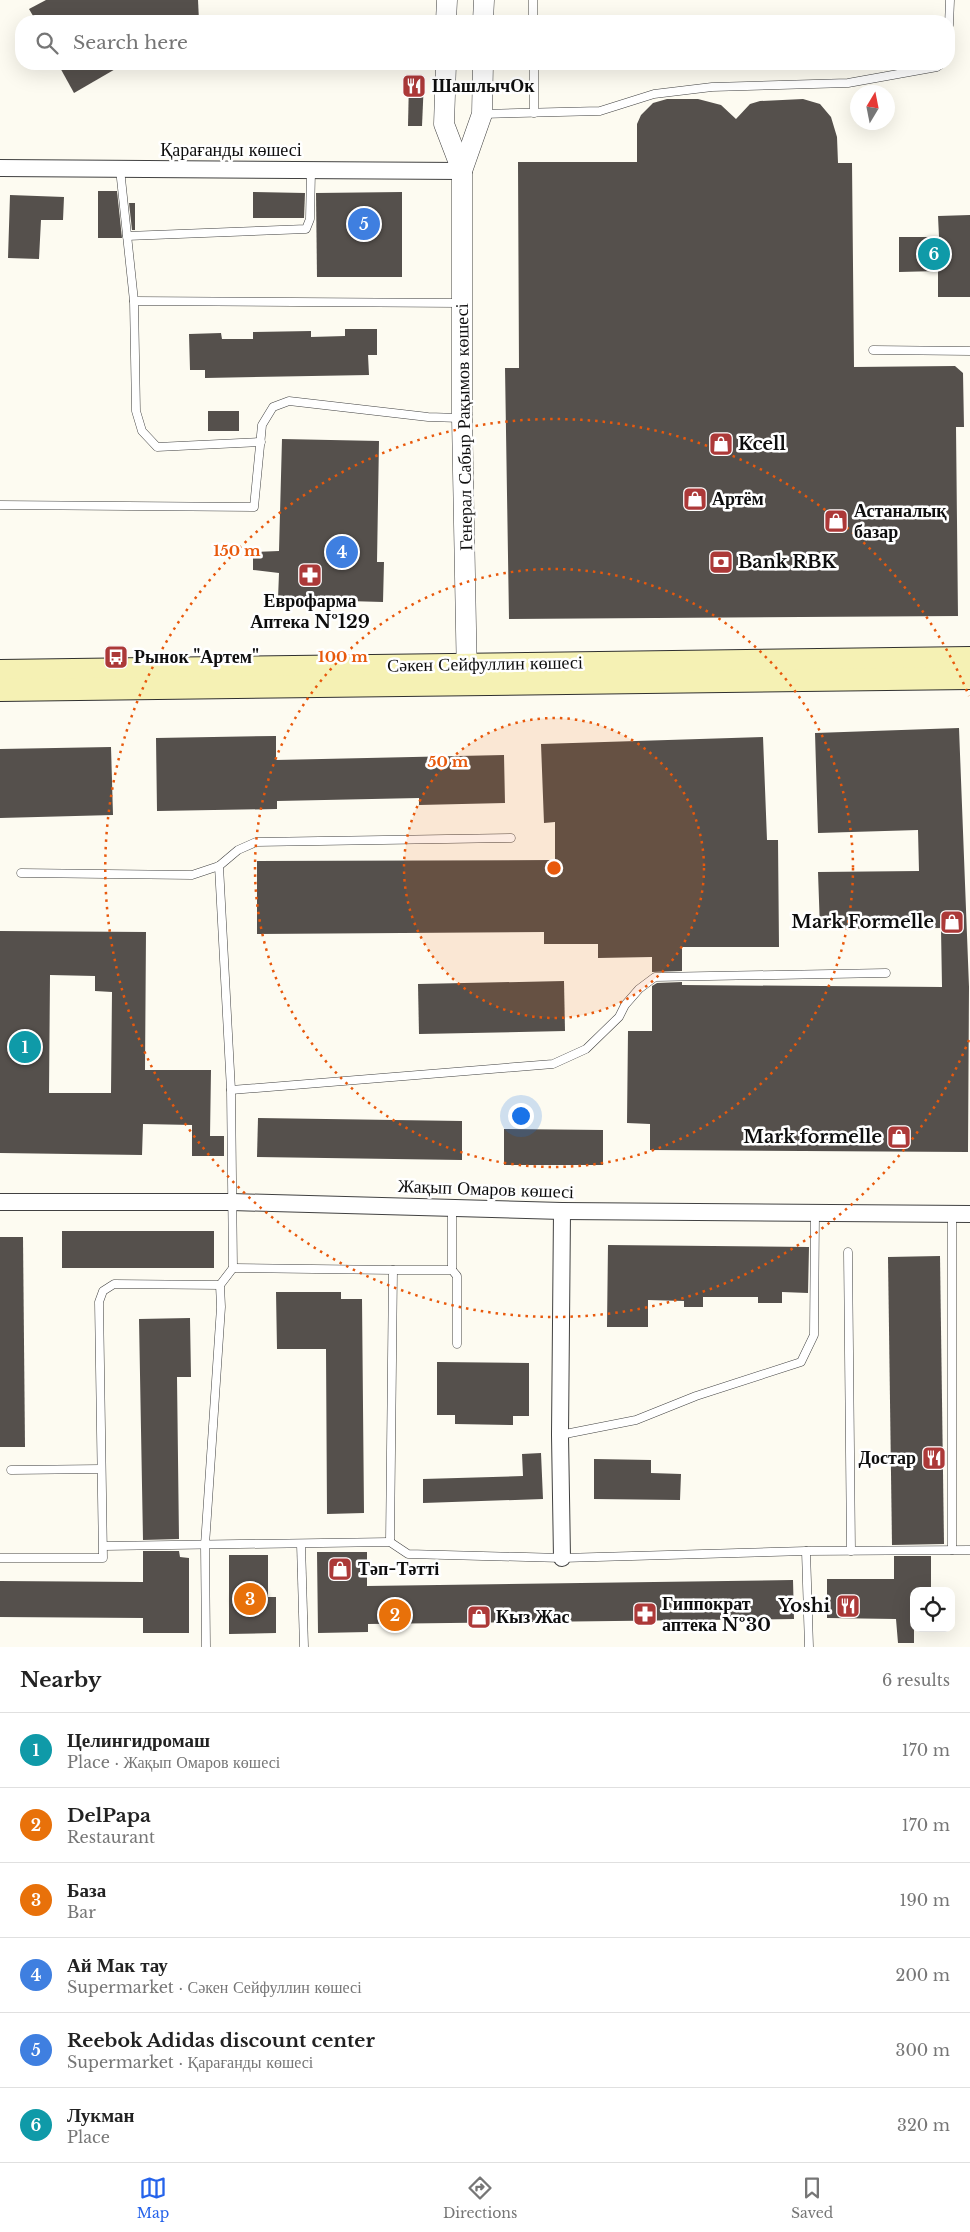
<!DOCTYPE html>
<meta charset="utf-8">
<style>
:root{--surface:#fff;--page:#f6f6f6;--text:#222;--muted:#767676;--line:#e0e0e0;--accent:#2563eb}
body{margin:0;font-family:"Libre Baskerville",serif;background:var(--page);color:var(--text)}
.controls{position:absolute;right:15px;bottom:15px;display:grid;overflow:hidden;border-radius:10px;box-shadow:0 5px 20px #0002}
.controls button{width:45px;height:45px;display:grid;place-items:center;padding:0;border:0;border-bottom:1px solid var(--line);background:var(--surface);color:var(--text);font:25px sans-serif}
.compass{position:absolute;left:850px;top:85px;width:45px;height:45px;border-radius:50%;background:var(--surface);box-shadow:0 5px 20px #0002;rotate:10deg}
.you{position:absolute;left:520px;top:1115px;width:18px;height:18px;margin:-12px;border:4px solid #fff;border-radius:50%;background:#1a73e8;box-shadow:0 0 0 8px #1a73e833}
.badge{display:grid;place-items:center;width:32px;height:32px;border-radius:50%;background:var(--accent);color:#fff;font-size:16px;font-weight:700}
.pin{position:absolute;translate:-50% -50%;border:2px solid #fff;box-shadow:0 1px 5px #0006}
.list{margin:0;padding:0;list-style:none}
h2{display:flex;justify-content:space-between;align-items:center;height:65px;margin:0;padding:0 20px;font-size:21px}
h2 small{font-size:16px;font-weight:400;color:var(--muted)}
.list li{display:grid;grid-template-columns:32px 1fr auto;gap:15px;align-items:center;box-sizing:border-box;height:75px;padding:0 20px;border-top:1px solid var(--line)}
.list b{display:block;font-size:19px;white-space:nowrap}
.list p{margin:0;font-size:16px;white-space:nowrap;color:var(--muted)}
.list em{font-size:16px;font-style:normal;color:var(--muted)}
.icon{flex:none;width:28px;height:28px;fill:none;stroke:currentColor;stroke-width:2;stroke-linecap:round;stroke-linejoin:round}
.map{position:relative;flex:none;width:970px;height:1647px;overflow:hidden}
.search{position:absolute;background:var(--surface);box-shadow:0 5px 20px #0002;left:15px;right:15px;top:15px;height:55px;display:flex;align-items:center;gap:12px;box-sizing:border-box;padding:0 18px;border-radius:20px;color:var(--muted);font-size:19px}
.sheet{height:515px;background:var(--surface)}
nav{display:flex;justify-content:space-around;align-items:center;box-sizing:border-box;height:70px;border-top:1px solid var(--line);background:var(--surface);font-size:14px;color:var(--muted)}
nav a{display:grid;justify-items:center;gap:2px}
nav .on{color:var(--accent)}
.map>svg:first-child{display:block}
.building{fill:#55504c;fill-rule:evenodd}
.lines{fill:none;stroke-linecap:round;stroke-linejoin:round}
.service-casing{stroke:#414141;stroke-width:9}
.minor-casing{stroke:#414141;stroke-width:18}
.tertiary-casing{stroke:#414141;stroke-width:21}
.secondary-casing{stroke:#303030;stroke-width:24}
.service{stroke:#fff;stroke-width:8}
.minor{stroke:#fff;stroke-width:16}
.tertiary{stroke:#fff;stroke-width:20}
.secondary{stroke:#f5f1b4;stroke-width:22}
.ring{fill:none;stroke:#e8590c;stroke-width:2.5;stroke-dasharray:2.5 5}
.labels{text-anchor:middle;stroke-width:5;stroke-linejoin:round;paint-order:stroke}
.poi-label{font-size:18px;font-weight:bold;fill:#0e0e0e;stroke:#fff;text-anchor:start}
.street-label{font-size:18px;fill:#0e0e0e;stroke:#fff}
.centre{fill:#e8590c;stroke:#fff;stroke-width:2.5}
.ring-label{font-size:15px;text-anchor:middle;font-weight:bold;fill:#e8590c;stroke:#fff;stroke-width:5;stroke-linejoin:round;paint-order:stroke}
</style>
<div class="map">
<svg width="970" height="1647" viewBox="0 0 970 1647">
<rect width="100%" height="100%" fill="#fdfbf1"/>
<!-- building -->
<g class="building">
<path d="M46,0H198L199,21H36L29,9Z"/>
<path d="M58,64H124L74,93Z"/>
<path d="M409,80H424L422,126H408Z"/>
<path d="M667,99H698L721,105L736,119L750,104L760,101L803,99L820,104L831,117L837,137L838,163H852L854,367L955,366L963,373L964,427H956L958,616L509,619L505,368H519L518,162H637V124L641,115L653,103Z"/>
<path d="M98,191H117L122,238H98Z"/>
<path d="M253,192L305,193L304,218H253Z"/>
<path d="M402,192V277H317L316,193Z"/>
<path d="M10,195L64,197L63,220H41L39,259L8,258Z"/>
<path d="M129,203H135V230H132Z"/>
<path d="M970,215V297H938V271L899,272V237H939L938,216Z"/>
<path d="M345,329H377V355H368L369,375L205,378V370H190L189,334L221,333L222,339H253V332L311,331V337L345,336Z"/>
<rect x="208" y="411" width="31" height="20"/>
<path d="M282,439L379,441L377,562H384L383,602L278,599L279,573L253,570V552L279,551Z"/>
<path d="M959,728L969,987L968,1152L650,1150V1124L627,1123L628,1031H652V986L657,983L682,982V985L942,987L941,928L820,929L818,872L919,871L918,830L818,833L815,733Z"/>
<path d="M276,736V760L504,755L505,803L419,805V798L277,801V809L157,811L156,738Z"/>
<path d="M763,737L767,840H778L779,947H682V971L652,972V957L598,958V944H544V932L257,934V861L555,860V822L544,823L541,744Z"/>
<path d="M111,747L113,815L0,818V749Z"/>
<path d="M0,931L146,932L145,1070H211L210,1136H224V1156H192V1125L143,1124L142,1155L0,1153ZM50,975L95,976V991L112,992L111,1093H49Z"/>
<path d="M564,981L565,1031L419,1034L418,984Z"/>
<path d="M258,1118L462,1121V1160L257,1157Z"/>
<path d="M504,1129L603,1130V1165H504Z"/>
<rect x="62" y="1231" width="152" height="37"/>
<path d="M0,1237H23L25,1447H0Z"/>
<path d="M608,1245L809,1247L808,1293L782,1292V1303H758V1297H703V1307H684V1301L648,1300V1327H607Z"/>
<path d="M940,1256L944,1544L892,1545L888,1257Z"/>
<path d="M276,1292H341V1299H362L364,1513L327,1514L326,1349H277Z"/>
<path d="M190,1318L191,1377H177L179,1539L143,1540L139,1319Z"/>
<path d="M437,1362L529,1363V1416H513V1425L455,1424V1415H437Z"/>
<path d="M541,1453L543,1499L423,1503V1479L523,1476L522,1454Z"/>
<path d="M594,1459L651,1460V1473L681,1474L680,1500L594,1499Z"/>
<path d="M143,1551H179L180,1557L189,1558V1633H143V1618L0,1617V1581L143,1582Z"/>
<path d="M317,1552H367V1586L793,1580L794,1619L368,1624V1632L318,1633Z"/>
<path d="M229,1555H268V1597H276V1633L229,1634Z"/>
<path d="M894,1556H931V1591H914V1643H898L896,1619L827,1618V1579H894Z"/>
</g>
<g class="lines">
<!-- service casing -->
<g class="service-casing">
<g id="service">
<path d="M533,0V21"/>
<path d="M949,25L950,0"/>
<path d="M534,64V113"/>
<path d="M482,114L600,111L654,94L712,87L848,83L937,67L941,64"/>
<path d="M120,169L134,301"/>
<path d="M127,236L306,229L310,219L311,171"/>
<path d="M873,350L970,351"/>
<path d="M261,442L157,447L142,431L136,411L134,301L460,303"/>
<path d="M0,505L254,507L262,425L273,407L289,401L428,417L460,418"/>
<path d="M21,873L192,875L219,866L238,850L256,842L511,838"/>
<path d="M231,1090L553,1064L586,1049L619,1017L625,1005L639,989L655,977L886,973"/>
<path d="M848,1252L851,1551"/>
<path d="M233,1268L393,1270L390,1542"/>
<path d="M393,1270H452L457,1276V1344"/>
<path d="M452,1270V1208"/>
<path d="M560,1435L636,1420L696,1396L801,1362L814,1335L815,1214"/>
<path d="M11,1470L101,1469"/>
<path d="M301,1544L304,1647"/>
<path d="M104,1546L390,1542L408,1554L562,1558L806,1551"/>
<path d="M952,1550V1214"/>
<path d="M0,1558H103L99,1302L103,1291L114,1284L220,1285"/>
<path d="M206,1647L205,1545L221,1307L220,1285L233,1268L231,1090L219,866"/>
<path d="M809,1647L806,1551L970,1550"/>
</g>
</g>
<!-- minor casing -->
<g class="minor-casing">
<g id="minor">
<path d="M0,168L462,171"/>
<path d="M0,1202H232L562,1211L970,1214"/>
<path d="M562,1211L560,1435L562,1558"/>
</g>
</g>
<!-- tertiary casing -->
<g class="tertiary-casing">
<g id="tertiary">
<path d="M446,21L447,0"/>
<path d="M483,21L484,0"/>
<path d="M446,64L444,124L462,171V418L467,681"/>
<path d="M462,171L482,114L483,64"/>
</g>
</g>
<!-- secondary casing -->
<g class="secondary-casing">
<g id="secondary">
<path d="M0,671L970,658"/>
<path d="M0,690L970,678"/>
</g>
</g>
<!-- service -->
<use href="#service" class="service"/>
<!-- minor -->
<use href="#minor" class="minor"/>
<!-- tertiary -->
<use href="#tertiary" class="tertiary"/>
<!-- secondary -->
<use href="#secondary" class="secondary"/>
</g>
<!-- distance rings -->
<circle cx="554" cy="868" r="150" fill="#e8590c" fill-opacity=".12"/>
<g class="ring">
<circle cx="554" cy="868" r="150"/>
<circle cx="554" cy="868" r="299"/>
<path d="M969 1040A449 449 0 1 1 969 696"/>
</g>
<!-- icons -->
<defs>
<g id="restaurant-square" transform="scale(1.25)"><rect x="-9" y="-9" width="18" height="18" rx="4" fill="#ac3938" stroke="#fff"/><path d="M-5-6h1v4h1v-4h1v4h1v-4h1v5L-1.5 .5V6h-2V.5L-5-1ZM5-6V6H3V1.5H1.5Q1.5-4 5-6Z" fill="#fff"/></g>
<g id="shop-square" transform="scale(1.25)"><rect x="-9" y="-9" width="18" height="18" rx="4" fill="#ac3938" stroke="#fff"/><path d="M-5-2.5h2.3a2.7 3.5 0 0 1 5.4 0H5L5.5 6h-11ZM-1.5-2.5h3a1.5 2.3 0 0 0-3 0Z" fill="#fff"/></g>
<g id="bank-square" transform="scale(1.25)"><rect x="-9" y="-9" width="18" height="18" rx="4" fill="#ac3938" stroke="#fff"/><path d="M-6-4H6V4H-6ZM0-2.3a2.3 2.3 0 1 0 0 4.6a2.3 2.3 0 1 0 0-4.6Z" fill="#fff"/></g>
<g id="pharmacy-square" transform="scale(1.25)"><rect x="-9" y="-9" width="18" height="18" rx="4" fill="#ac3938" stroke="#fff"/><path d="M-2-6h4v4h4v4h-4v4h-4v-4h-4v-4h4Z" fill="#fff"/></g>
<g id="bus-square" transform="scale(1.25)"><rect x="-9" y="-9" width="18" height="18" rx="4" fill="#ac3938" stroke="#fff"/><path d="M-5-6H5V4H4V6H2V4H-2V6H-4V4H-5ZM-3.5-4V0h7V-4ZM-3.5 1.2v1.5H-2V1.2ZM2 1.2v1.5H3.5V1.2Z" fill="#fff"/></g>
</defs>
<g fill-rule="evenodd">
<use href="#restaurant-square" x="414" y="86"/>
<use href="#shop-square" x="721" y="444"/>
<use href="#shop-square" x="695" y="499"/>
<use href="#shop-square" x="836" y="521"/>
<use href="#bank-square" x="721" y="562"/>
<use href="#pharmacy-square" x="310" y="575"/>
<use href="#bus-square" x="116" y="657"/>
<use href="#shop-square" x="952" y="922"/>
<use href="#shop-square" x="899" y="1137"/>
<use href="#restaurant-square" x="934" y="1458"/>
<use href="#shop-square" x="340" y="1569"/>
<use href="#restaurant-square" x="848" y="1606"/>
<use href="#pharmacy-square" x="645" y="1614"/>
<use href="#shop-square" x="479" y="1617"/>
</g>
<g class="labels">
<!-- poi labels -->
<g class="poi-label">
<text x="432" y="92">ШашлычОк</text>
<text x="738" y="450">Kcell</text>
<text x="712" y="505">Артём</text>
<text x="854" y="517">Астаналық<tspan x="854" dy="21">базар</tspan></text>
<text x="738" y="568">Bank RBK</text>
<text x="310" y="607" text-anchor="middle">Еврофарма<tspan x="310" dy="21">Аптека №129</tspan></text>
<text x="134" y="663">Рынок "Артем"</text>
<text x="934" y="928" text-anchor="end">Mark Formelle</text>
<text x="882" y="1143" text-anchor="end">Mark formelle</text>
<text x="916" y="1464" text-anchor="end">Достар</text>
<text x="358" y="1575">Тәп-Тәтті</text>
<text x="662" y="1610">Гиппократ<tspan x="662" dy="21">аптека №30</tspan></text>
<text x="830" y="1612" text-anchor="end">Yoshi</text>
<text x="496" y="1623">Кыз Жас</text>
</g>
<!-- street labels -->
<g class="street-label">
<text x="231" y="156">Қарағанды көшесі</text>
<text transform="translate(464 427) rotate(-91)" y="6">Генерал Сабыр Рақымов көшесі</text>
<text transform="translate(485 664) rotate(-1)" y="6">Сәкен Сейфуллин көшесі</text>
<text transform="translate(486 1189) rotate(2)" y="6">Жақып Омаров көшесі</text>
</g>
</g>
<circle cx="554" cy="868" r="8" class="centre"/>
<g class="ring-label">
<text x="237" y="556">150 m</text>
<text x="343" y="662">100 m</text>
<text x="448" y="767">50 m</text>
</g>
</svg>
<div class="controls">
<button><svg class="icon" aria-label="locate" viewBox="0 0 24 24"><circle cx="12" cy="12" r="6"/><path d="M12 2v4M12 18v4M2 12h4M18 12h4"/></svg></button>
</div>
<svg class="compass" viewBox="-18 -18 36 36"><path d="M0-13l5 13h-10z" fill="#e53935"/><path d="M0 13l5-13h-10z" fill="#767676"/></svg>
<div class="you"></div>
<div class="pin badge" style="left:25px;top:1047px;background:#0f9aa8">1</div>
<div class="pin badge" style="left:395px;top:1615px;background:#e8710a">2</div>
<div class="pin badge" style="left:250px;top:1599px;background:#e8710a">3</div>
<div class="pin badge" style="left:342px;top:552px;background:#3f7fe0">4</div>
<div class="pin badge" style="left:364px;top:224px;background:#3f7fe0">5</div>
<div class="pin badge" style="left:934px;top:254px;background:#0f9aa8">6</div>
<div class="search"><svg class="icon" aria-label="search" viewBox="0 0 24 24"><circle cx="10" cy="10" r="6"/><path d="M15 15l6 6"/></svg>Search here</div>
</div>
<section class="sheet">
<h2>Nearby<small>6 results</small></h2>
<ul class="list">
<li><span class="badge" style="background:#0f9aa8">1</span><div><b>Целингидромаш</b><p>Place · Жақып Омаров көшесі</p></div><em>170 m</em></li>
<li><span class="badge" style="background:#e8710a">2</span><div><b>DelPapa</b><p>Restaurant</p></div><em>170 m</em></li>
<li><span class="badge" style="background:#e8710a">3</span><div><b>База</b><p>Bar</p></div><em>190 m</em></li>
<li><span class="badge" style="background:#3f7fe0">4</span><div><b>Ай Мак тау</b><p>Supermarket · Сәкен Сейфуллин көшесі</p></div><em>200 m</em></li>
<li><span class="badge" style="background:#3f7fe0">5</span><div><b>Reebok Adidas discount center</b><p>Supermarket · Қарағанды көшесі</p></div><em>300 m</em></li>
<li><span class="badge" style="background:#0f9aa8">6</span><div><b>Лукман</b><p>Place</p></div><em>320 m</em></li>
</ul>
</section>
<nav>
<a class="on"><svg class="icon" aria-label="map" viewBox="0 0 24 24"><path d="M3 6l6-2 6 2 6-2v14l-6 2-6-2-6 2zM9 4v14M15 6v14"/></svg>Map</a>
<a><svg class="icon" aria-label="directions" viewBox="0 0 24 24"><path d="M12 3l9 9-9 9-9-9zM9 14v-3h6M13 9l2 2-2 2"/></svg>Directions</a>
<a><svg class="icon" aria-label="saved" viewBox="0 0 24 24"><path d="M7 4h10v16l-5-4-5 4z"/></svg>Saved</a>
</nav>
